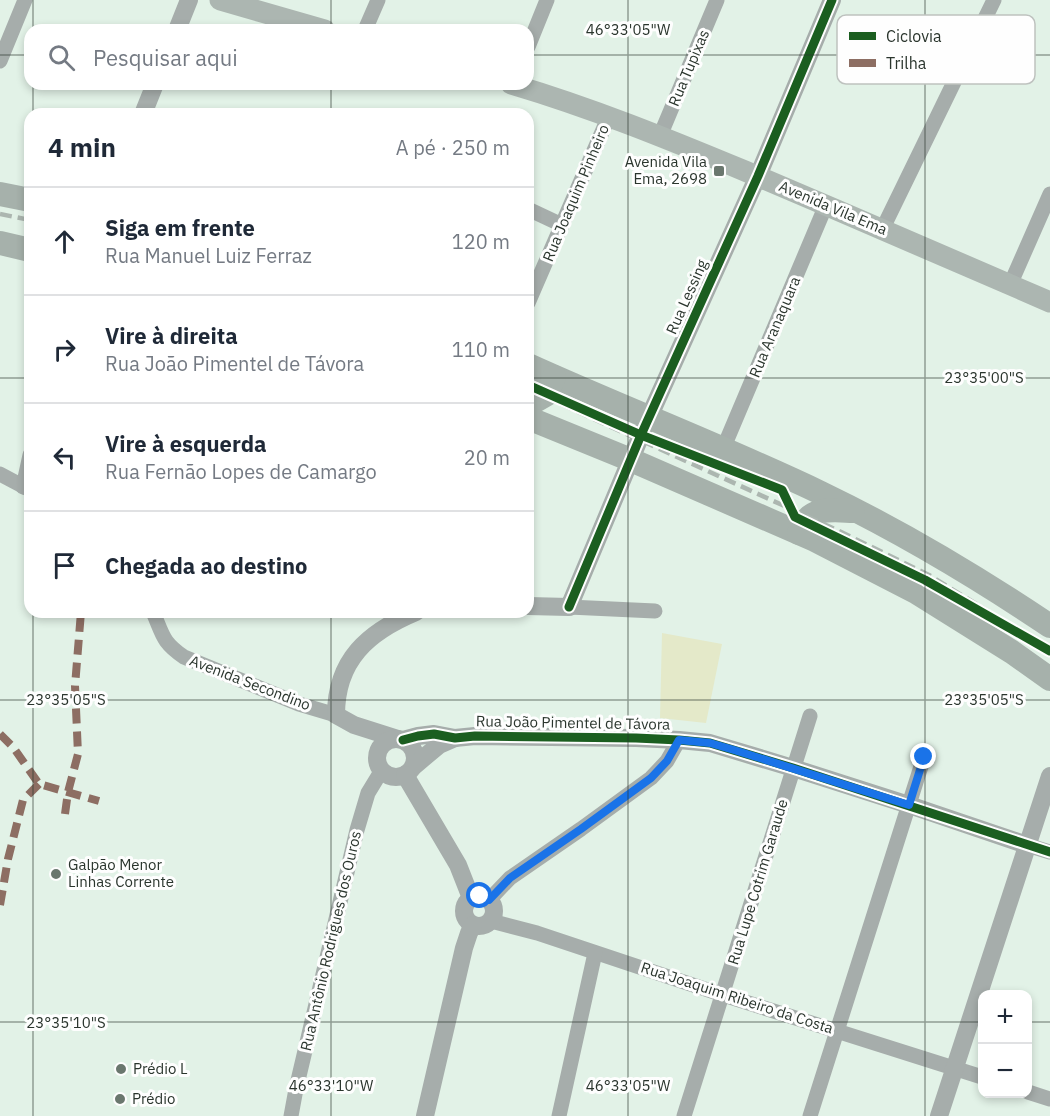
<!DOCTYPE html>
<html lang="pt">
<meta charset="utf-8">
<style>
:root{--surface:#fff;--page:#f6f6f7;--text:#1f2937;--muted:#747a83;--line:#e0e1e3}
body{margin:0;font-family:"IBM Plex Sans",sans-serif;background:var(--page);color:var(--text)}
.controls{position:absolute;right:18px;bottom:18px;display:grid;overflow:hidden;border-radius:12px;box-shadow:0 3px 9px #0003}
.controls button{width:54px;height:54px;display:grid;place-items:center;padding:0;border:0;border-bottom:2px solid var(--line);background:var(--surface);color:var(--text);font:30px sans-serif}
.stop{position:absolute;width:18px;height:18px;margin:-14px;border:4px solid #1a73e8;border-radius:50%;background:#fff}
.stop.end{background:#1a73e8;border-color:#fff;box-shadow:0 2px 6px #0008}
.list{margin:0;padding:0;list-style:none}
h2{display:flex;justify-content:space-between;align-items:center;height:78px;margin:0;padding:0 24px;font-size:26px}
h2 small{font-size:20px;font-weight:400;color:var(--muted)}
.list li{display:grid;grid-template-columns:39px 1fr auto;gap:18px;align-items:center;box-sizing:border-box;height:108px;padding:0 24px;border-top:2px solid var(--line)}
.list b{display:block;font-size:22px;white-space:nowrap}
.list p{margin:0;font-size:20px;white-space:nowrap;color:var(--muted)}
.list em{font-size:20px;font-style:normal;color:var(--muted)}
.icon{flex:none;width:33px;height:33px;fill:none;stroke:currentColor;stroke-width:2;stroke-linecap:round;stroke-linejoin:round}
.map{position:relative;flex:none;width:1050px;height:1116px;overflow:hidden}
.search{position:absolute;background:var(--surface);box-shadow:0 3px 9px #0003;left:24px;top:24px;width:510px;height:66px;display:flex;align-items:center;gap:15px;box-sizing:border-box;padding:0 21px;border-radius:18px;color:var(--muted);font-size:22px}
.panel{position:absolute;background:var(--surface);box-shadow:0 3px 9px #0003;left:24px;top:108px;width:510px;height:510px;border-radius:18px}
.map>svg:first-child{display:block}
.green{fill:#e4e9c9}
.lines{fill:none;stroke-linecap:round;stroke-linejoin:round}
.minor{stroke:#a6adab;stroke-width:15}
.tertiary{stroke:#a6adab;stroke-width:18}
.secondary{stroke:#acb6b1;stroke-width:21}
.primary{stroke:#a6b1ab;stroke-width:24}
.rail{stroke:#acb6b0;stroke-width:4.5;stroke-dasharray:12 6;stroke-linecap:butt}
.quiet{stroke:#8d6e63;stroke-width:8;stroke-dasharray:15 8;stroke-linecap:butt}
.cycleway-casing{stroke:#fefefe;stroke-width:13}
.cycleway{stroke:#1b5e20;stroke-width:9}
.route{stroke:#1a73e8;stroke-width:8}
.ticks{fill:none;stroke:#2a352d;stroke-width:1.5;stroke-opacity:0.45}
.poi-dot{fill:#6a776e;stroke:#fefefe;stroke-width:2}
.labels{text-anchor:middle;stroke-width:6;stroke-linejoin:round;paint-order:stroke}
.street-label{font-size:15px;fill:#2a352d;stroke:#fefefe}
.poi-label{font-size:15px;fill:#2a352d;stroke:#fefefe;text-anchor:start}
.key{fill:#fefefe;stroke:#bec2bf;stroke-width:1.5}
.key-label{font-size:16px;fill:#2a352d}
.ticks-label{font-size:15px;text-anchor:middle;fill:#2a352d;stroke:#fefefe;stroke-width:6;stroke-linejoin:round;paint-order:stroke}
</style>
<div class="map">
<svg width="1050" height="1116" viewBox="0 0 1050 1116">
<rect width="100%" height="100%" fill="#e2f2e7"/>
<!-- green -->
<path class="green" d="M662,633L722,644L706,723L660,718Z"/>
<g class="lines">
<!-- minor -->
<g class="minor">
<path d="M365,30L378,0"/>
<path d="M528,47L547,0"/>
<path d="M0,61L25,0"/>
<path d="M660,136L717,0"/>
<path d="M528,209L562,225"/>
<path d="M882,230L994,0"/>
<path d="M1010,285L1050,194"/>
<path d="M528,303L609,116"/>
<path d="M723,449L826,205"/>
<path d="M0,474L30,490"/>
<path d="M23,487L30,455"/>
<path d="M569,607L655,611"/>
<path d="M153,612C163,635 162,642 184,657L299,704L336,715"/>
<path d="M1027,845L1050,852"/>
<path d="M489,900L510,878L581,829L651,778L667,761L679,740"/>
<path d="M491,921L537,933L723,995L982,1077"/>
<path d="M1028,1092L1050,1099"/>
<path d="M291,1116L296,1089L357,830L368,793L382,770"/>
<path d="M559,1116L595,953"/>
<path d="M684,1116L810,716"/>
<path d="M810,1116L924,757"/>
</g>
<!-- tertiary -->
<g class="tertiary">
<path d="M177,30L189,0"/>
<path d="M143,114L155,84"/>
<path d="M528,606L569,607L641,435L758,176L832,0"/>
<path d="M398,739L354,725L336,715C336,660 368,632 416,612"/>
<circle cx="396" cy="758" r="19"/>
<path d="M403,740L418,736L434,734L455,738L475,736L636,738L679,740L710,743L793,768L909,805L1027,845"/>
<path d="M414,766L439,745L455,738"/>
<path d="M405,775L458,865L471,898"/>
<circle cx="479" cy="911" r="15"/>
<path d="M425,1116L464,948L469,933L473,925"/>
<path d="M939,1116L1050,776"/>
</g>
<!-- secondary -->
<g class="secondary">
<path d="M220,0L325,30"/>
<path d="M511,84C592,108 668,139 745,171C847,214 949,258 1050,302"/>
</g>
<!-- primary -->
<g class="primary">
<path d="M0,194L30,200"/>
<path d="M0,243L30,250"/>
<path d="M528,365C625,409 725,447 821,493C900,531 977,577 1050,626"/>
<path d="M528,405L547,394L554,377"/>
<path d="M528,418L631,460L815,540L916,592L1012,652L1050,679"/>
<path d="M799,533C809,506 829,510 853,511"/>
</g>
<!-- rail -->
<g class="rail">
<path d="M0,214L30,220"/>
<path d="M528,389L837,530L929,575L1022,632L1050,653"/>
</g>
<!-- quiet -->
<g class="quiet">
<path d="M0,734L13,747L39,784L99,801"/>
<path d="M65,814L68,792L78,754L75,686L81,612"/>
<path d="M0,905L8,859L23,800L39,784"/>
</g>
<!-- cycleway casing -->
<g class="cycleway-casing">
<g id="cycleway">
<path d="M528,385L641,435L782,490L795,517L925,580L1050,651"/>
<path d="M569,607L641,435L758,176L832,0"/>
<path d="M403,740L418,736L434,734L455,738L475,736L636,738L679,740L710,743L793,768L1050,852"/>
</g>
</g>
<!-- cycleway -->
<use href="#cycleway" class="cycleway"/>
</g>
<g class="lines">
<!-- route -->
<path class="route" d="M480,896L489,900L510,878L581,829L651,778L667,761L679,740L710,743L734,750L909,805L924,757"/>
</g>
<!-- ticks -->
<path class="ticks" d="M33,0V30M331,0V30M628,0V1116M925,0V1116M0,55H30M528,55H1050M33,84V114M331,84V114M0,378H30M528,378H1050M33,612V1116M331,612V1116M0,700H1050M0,1022H982M1028,1022H1050"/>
<!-- markers -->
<g class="poi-dot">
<rect x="713" y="165" width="12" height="12" rx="3"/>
<circle cx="56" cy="874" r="6"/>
<circle cx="121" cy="1069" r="6"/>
<circle cx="120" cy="1099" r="6"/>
</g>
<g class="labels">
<!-- street labels -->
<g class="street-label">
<text transform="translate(689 68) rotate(-67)" y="5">Rua Tupixas</text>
<text transform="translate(576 193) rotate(-67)" y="5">Rua Joaquim Pinheiro</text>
<text transform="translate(833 208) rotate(23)" y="5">Avenida Vila Ema</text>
<text transform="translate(687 297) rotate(-66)" y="5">Rua Lessing</text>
<text transform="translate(775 327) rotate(-67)" y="5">Rua Aranaquara</text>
<text transform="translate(250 683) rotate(21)" y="5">Avenida Secondino</text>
<text transform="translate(573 723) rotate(1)" y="5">Rua João Pimentel de Távora</text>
<text transform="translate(758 882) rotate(-73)" y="5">Rua Lupe Cotrim Garaude</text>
<text transform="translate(331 941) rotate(-77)" y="5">Rua Antônio Rodrigues dos Ouros</text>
<text transform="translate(737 998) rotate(18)" y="5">Rua Joaquim Ribeiro da Costa</text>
</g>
<!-- poi labels -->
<g class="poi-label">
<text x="707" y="167" text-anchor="end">Avenida Vila<tspan x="707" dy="17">Ema, 2698</tspan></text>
<text x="68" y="870">Galpão Menor<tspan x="68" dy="17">Linhas Corrente</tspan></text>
<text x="133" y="1074">Prédio L</text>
<text x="132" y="1104">Prédio</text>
</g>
</g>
<!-- legend -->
<rect x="837" y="15" width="198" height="69" rx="9" class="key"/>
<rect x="849" y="32" width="27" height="8" fill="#1b5e20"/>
<rect x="849" y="59" width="27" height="8" fill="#8d6e63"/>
<g class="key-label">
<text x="886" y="42">Ciclovia</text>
<text x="886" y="69">Trilha</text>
</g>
<g class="ticks-label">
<text x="628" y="35">46°33'05"W</text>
<text x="984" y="383">23°35'00"S</text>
<text x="66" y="705">23°35'05"S</text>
<text x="984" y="705">23°35'05"S</text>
<text x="66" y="1028">23°35'10"S</text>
<text x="331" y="1091">46°33'10"W</text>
<text x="628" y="1091">46°33'05"W</text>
</g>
</svg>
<div class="controls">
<button>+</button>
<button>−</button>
</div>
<div class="stop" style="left:480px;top:896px"></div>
<div class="stop end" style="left:924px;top:757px"></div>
<div class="search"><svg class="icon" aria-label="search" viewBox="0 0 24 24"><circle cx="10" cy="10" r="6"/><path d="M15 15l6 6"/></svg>Pesquisar aqui</div>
<section class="panel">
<h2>4 min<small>A pé · 250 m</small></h2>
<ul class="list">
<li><svg class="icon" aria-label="ahead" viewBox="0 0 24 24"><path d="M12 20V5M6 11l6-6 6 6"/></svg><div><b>Siga em frente</b><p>Rua Manuel Luiz Ferraz</p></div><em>120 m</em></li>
<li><svg class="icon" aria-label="right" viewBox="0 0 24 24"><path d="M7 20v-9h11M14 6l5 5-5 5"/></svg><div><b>Vire à direita</b><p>Rua João Pimentel de Távora</p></div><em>110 m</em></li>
<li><svg class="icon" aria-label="left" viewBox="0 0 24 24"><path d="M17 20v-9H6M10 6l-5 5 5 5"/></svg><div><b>Vire à esquerda</b><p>Rua Fernão Lopes de Camargo</p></div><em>20 m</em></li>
<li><svg class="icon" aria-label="arrive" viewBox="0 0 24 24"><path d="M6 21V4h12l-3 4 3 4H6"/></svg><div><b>Chegada ao destino</b></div></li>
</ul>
</section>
</div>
